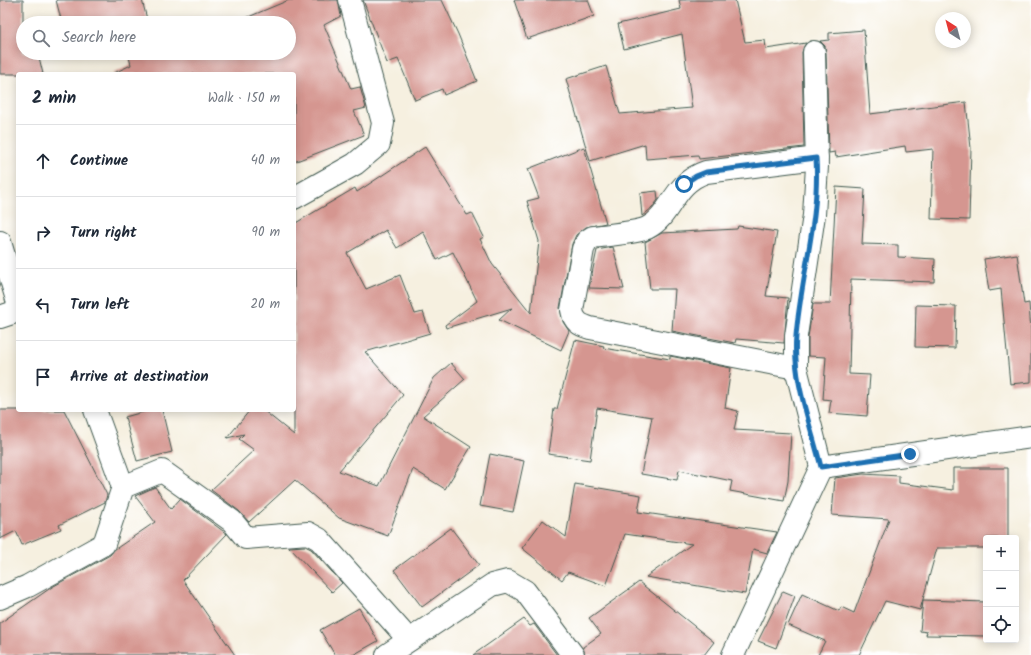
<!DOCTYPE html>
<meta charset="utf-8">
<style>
:root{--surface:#fff;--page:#f6f6f7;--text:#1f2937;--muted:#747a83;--line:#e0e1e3}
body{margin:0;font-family:Kalam,sans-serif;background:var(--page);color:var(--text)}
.controls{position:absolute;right:12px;bottom:12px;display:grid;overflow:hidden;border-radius:4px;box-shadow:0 2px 10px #0003}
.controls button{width:36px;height:36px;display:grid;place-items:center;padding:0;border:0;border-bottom:1px solid var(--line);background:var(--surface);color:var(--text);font:20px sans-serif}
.compass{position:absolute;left:935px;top:12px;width:36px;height:36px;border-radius:50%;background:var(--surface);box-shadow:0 2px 10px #0003;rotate:324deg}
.stop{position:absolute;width:12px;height:12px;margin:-9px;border:3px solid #1f6fb2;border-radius:50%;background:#fff}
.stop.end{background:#1f6fb2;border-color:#fff;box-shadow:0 1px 4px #0008}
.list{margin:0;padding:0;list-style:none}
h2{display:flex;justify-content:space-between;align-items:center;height:52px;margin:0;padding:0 16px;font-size:17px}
h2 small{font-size:13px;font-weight:400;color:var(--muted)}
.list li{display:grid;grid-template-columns:26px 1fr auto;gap:12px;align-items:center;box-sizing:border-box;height:72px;padding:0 16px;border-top:1px solid var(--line)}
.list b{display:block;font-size:15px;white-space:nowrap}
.list em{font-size:13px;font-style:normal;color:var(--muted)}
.icon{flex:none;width:22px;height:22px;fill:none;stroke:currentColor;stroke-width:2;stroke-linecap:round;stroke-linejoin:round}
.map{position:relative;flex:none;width:1031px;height:655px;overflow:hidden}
.search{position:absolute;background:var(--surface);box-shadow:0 2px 10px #0003;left:16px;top:16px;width:280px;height:44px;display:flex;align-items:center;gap:10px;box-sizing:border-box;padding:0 14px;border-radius:22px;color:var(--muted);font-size:15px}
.panel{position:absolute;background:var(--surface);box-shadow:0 2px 10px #0003;left:16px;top:72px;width:280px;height:340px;border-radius:4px}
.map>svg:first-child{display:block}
.building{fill:#d59690}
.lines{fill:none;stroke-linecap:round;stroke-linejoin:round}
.minor-casing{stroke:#3f584e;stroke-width:24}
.minor{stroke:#fff;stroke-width:22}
.route{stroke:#1f6fb2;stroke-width:5}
</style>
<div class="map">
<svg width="1031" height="655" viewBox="0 0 1031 655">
<rect width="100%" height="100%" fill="#fff"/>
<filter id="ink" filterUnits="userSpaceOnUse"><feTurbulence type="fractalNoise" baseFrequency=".025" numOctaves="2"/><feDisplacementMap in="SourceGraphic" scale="8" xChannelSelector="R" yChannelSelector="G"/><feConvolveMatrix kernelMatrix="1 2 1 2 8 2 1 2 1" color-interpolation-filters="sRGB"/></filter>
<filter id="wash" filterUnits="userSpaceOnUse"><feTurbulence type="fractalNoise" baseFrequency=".012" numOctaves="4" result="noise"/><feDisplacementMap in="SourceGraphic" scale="16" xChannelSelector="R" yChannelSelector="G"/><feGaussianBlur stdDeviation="0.9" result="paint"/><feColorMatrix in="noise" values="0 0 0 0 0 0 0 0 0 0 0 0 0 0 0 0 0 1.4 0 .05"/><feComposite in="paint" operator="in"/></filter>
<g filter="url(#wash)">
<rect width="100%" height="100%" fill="#f6f0e0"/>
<g id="blocks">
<!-- building -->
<g class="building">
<path d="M0,0H23V53H38L43,74H0Z"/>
<path d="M56,0H142L148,23H62Z"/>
<path d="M289,0H338L341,16L324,25L351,89L360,87L366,108L354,111L364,135L294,162V74H112L131,65L128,53H289V23H234Z"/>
<path d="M363,0H442L458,34L477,81L444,95L442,89L415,100L398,59L387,63Z"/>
<path d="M514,0H588L594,16L527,39Z"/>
<path d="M679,0H735L745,42L765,40L766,49L806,43L802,52L804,147L699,159L698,155L646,159L645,144L590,161L566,79L606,66L620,114L692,108L682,34L624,49L618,24L681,9Z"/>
<path d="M864,30L870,114L966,102L971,148L969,220L931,219L933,149L906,152L905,146L836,157L835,152L829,153L826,52L825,46L820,41L829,40V33Z"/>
<path d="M425,147L467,215L472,213L484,237L480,239L492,264L531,313L539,241L527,201L539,198L528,169L584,147L606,223L586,227L576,235L572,244L560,308L563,322L569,331L561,350L499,320L512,308L446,328L445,325L477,301L453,252L437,260L423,231L397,248L386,230L347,253L366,289L400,275L415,314L423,312L430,333L365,352L403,395L339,471L379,486L434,378L451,363L465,379L423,416L471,447L445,489L413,469L388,536L339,518L295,480L249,522L239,511L211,490L254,450L239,439L244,434L227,438L250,410H263L294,435V224L355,188L357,192Z"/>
<path d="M836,187L865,189L862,244L898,245V257L935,259L934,282L851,279L849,374L870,375L867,416L829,413L831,400L823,399L826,357L808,356V337L813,304H830Z"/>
<path d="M657,191L658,200L652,208L642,216L640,193Z"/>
<path d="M738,226L777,232L766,296L788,298L784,343L736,339L735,343L672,331L675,289H650L645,242L662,233L737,229Z"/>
<path d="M613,247L624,289L589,288L597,250Z"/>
<path d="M1017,254L1024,304L1029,303L1031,332V382L1010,384L1001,289L989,291L984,259Z"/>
<path d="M916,305L956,306L955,348L915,347Z"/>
<path d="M575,340L604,346L603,348L670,359V356L731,368L725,408L738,411L734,430L791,433L788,481L784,501L730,491L732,481L679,470L677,480L641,474L652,417L597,408L590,460L548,454L554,409H557Z"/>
<path d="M0,410H64L107,495L105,502L59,525L61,529L22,545L16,531L0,539Z"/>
<path d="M150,410H162L172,452L137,461L125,417Z"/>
<path d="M490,454L524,461L513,512L480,506Z"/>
<path d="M953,468H1008V538H986V548H937L920,610L885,601L859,655H818L825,641L788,625L802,594L839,611L841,607L854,613L889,519L832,515L835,478L863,474L899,476V483L953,490Z"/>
<path d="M575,484L641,495L638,512L777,532L767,553L753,549L745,594L646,577L692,544L625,534L606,586L568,572L562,580L522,548L543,520L566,537Z"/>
<path d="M155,487L171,509L180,499L227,534L183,580L235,655H0V623L52,587L110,555L114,550L155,522L135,496Z"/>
<path d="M451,528L479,565L422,607L394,570Z"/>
<path d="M305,546L311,549L342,583L332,592L289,547Z"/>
<path d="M639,582L714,642L704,655H585L583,647L601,634L589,618Z"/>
<path d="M783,591L795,596L776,648L758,641Z"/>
<path d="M923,600L986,602V636L926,635L927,632L920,631Z"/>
<path d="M359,608L378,641L353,655H335L320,630Z"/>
<path d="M524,619L530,626L534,624L557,655H473Z"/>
</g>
</g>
</g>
<g filter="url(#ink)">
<use href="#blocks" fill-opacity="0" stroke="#3f584e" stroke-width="1"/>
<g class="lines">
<!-- minor casing -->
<g class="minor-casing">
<g id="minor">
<path d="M294,198L355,164L379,144L383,123L350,0"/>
<path d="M0,242L18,303"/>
<path d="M0,317L18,311"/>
<path d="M796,368L590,328C580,325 574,322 572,310L583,249L587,241L593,237C606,235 636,233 647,228C672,216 672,183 706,172L817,158"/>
<path d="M95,410L123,487"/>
<path d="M821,467L1031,437"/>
<path d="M0,598L28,586L104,544L123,487L162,471L232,521L246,538L308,533L319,539L409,640"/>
<path d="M387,655L492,585L508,581L525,591L573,655"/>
<path d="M733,655L821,467L796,368V336L814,215L817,166L814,52"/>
</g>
</g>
<!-- minor -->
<use href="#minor" class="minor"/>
</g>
</g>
<g class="lines" filter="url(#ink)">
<!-- route -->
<path class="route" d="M684,184L696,176L706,172L816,158C820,218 801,276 796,336C792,378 811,426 821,467L910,454"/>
</g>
</svg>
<div class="controls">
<button>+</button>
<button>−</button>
<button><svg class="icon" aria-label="locate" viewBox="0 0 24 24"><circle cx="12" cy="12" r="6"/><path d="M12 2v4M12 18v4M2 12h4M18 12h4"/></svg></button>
</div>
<svg class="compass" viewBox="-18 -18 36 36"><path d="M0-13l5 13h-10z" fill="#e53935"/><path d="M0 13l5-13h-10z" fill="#747a83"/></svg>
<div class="stop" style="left:684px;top:184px"></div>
<div class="stop end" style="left:910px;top:454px"></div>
<div class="search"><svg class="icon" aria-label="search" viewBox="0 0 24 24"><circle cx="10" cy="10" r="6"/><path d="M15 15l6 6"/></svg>Search here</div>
<section class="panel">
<h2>2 min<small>Walk · 150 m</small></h2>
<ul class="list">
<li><svg class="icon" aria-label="ahead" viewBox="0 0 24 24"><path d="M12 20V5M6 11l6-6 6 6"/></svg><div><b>Continue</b></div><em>40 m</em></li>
<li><svg class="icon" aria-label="right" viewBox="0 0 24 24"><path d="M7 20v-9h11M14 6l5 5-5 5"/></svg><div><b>Turn right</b></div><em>90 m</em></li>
<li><svg class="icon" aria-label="left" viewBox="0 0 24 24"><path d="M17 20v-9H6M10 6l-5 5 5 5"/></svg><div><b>Turn left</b></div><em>20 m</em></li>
<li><svg class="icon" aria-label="arrive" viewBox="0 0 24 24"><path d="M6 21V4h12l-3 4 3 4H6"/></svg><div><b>Arrive at destination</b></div></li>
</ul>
</section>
</div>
